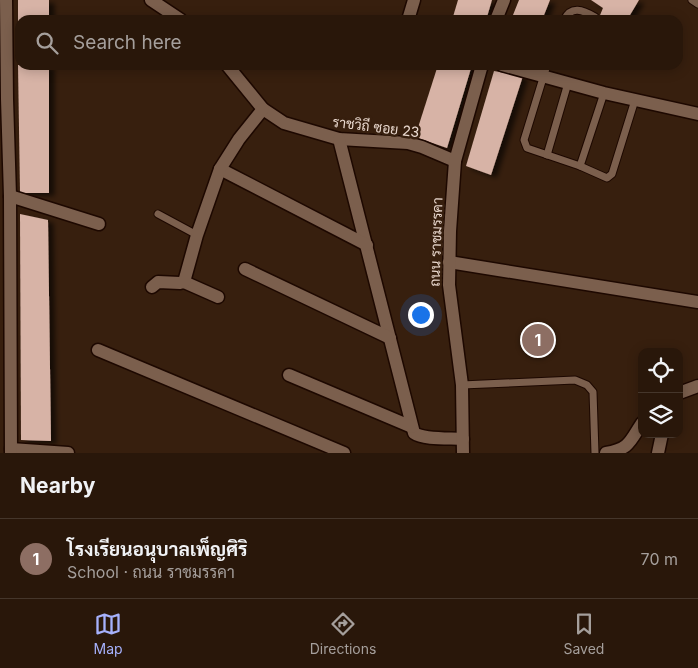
<!DOCTYPE html>
<meta charset="utf-8">
<style>
:root{--surface:#29170a;--page:#352418;--text:#f1f3f6;--muted:#a59f9c;--line:#45362b;--accent:#a6b1fc}
body{margin:0;font-family:Inter,Sarabun,sans-serif;background:var(--page);color:var(--text)}
.controls{position:absolute;right:15px;bottom:15px;display:grid;overflow:hidden;border-radius:10px;box-shadow:0 2px 12px #0003}
.controls button{width:45px;height:45px;display:grid;place-items:center;padding:0;border:0;border-bottom:1px solid var(--line);background:var(--surface);color:var(--text);font:25px sans-serif}
.you{position:absolute;left:420px;top:314px;width:18px;height:18px;margin:-12px;border:4px solid #fff;border-radius:50%;background:#1a73e8;box-shadow:0 0 0 8px #1a73e833}
.badge{display:grid;place-items:center;width:32px;height:32px;border-radius:50%;background:var(--accent);color:#fff;font-size:16px;font-weight:700}
.pin{position:absolute;translate:-50% -50%;border:2px solid #fff;box-shadow:0 1px 5px #0006}
.list{margin:0;padding:0;list-style:none}
h2{display:flex;justify-content:space-between;align-items:center;height:65px;margin:0;padding:0 20px;font-size:21px}
h2 small{font-size:16px;font-weight:400;color:var(--muted)}
.list li{display:grid;grid-template-columns:32px 1fr auto;gap:15px;align-items:center;box-sizing:border-box;height:80px;padding:0 20px;border-top:1px solid var(--line)}
.list b{display:block;font-size:19px;white-space:nowrap}
.list p{margin:0;font-size:16px;white-space:nowrap;color:var(--muted)}
.list em{font-size:16px;font-style:normal;color:var(--muted)}
.icon{flex:none;width:28px;height:28px;fill:none;stroke:currentColor;stroke-width:2;stroke-linecap:round;stroke-linejoin:round}
.map{position:relative;flex:none;width:698px;height:453px;overflow:hidden}
.search{position:absolute;background:var(--surface);box-shadow:0 2px 12px #0003;left:15px;right:15px;top:15px;height:55px;display:flex;align-items:center;gap:12px;box-sizing:border-box;padding:0 18px;border-radius:15px;color:var(--muted);font-size:19px}
.sheet{height:145px;background:var(--surface)}
nav{display:flex;justify-content:space-around;align-items:center;box-sizing:border-box;height:70px;border-top:1px solid var(--line);background:var(--surface);font-size:14px;color:var(--muted)}
nav a{display:grid;justify-items:center;gap:2px}
nav .on{color:var(--accent)}
.map>svg:first-child{display:block}
.building{fill:#d7b3a6;filter:url(#shadow)}
.lines{fill:none;stroke-linecap:round;stroke-linejoin:round}
.lane-casing{stroke:#1d0800;stroke-width:9}
.street-casing{stroke:#1d0800;stroke-width:15}
.secondary-casing{stroke:#1d0800;stroke-width:15}
.lane{stroke:#7b5f4d;stroke-width:7}
.street{stroke:#7b5f4d;stroke-width:12}
.secondary{stroke:#7b5f4d;stroke-width:12}
.labels{text-anchor:middle;stroke-width:5;stroke-linejoin:round;paint-order:stroke}
.street-label{font-size:14px;fill:#e9d8ce;stroke:#371f0e}
</style>
<div class="map">
<svg width="698" height="453" viewBox="0 0 698 453">
<defs>
<filter id="shadow"><feDropShadow dx="5.5" dy="3" stdDeviation="2.5" flood-color="#0009"/></filter>
</defs>
<rect width="100%" height="100%" fill="#371f0e"/>
<!-- building -->
<g class="building">
<path d="M18,0H49V20H20V48L18,49Z"/>
<path d="M458,0H492L486,20H452Z"/>
<path d="M519,0H550L542,20H511Z"/>
<path d="M591,0H639L627,20H598L603,8Z"/>
<path d="M18,65H49V193H20Z"/>
<path d="M438,65H472L447,148L415,137Z"/>
<path d="M494,71L523,76L491,175L466,166Z"/>
<path d="M20,214L48,220L51,441L21,440Z"/>
</g>
<g class="lines">
<!-- lane casing -->
<g class="lane-casing">
<g id="lane">
<path d="M692,0L698,4"/>
<path d="M564,20C571,5 583,10 595,17"/>
<path d="M547,65L524,140L527,148L580,166L604,93"/>
<path d="M547,155L568,83"/>
<path d="M580,166L607,178L612,174L635,100"/>
<path d="M158,214L197,235"/>
<path d="M462,385L575,380L587,385L593,392L595,453"/>
</g>
</g>
<!-- street casing -->
<g class="street-casing">
<g id="street">
<path d="M151,0L181,20"/>
<path d="M408,20L414,0"/>
<path d="M227,65L263,109L284,123L339,139L408,143L422,147L455,161"/>
<path d="M502,65L604,93L698,114"/>
<path d="M339,139L414,433C424,440 450,438 463,439"/>
<path d="M220,169L367,245"/>
<path d="M10,196L99,224"/>
<path d="M449,262L698,302"/>
<path d="M245,269L390,338"/>
<path d="M184,282L218,297"/>
<path d="M152,287L158,282L180,283L184,282L197,235L220,169L239,139L263,109"/>
<path d="M98,350L344,453"/>
<path d="M289,375L412,427"/>
<path d="M679,393L698,386"/>
<path d="M11,449L68,453"/>
<path d="M606,453C630,449 630,441 642,423"/>
<path d="M658,453L662,434"/>
</g>
</g>
<!-- secondary casing -->
<g class="secondary-casing">
<g id="secondary">
<path d="M6,0L7,99L10,196L11,453"/>
<path d="M496,20L504,0"/>
<path d="M463,453L462,385L449,285L450,231L455,161L482,65"/>
</g>
</g>
<!-- lane -->
<use href="#lane" class="lane"/>
<!-- street -->
<use href="#street" class="street"/>
<!-- secondary -->
<use href="#secondary" class="secondary"/>
</g>
<g class="labels">
<!-- street labels -->
<g class="street-label">
<text transform="translate(376 127) rotate(7)" y="5">ราชวิถี ซอย 23</text>
<text transform="translate(436 242) rotate(-88)" y="5">ถนน ราชมรรคา</text>
</g>
</g>
</svg>
<div class="controls">
<button><svg class="icon" aria-label="locate" viewBox="0 0 24 24"><circle cx="12" cy="12" r="6"/><path d="M12 2v4M12 18v4M2 12h4M18 12h4"/></svg></button>
<button><svg class="icon" aria-label="layers" viewBox="0 0 24 24"><path d="M12 4l9 5-9 5-9-5zM3 14l9 5 9-5"/></svg></button>
</div>
<div class="you"></div>
<div class="pin badge" style="left:538px;top:340px;background:#8d6e63">1</div>
<div class="search"><svg class="icon" aria-label="search" viewBox="0 0 24 24"><circle cx="10" cy="10" r="6"/><path d="M15 15l6 6"/></svg>Search here</div>
</div>
<section class="sheet">
<h2>Nearby<small></small></h2>
<ul class="list">
<li><span class="badge" style="background:#8d6e63">1</span><div><b>โรงเรียนอนุบาลเพ็ญศิริ</b><p>School · ถนน ราชมรรคา</p></div><em>70 m</em></li>
</ul>
</section>
<nav>
<a class="on"><svg class="icon" aria-label="map" viewBox="0 0 24 24"><path d="M3 6l6-2 6 2 6-2v14l-6 2-6-2-6 2zM9 4v14M15 6v14"/></svg>Map</a>
<a><svg class="icon" aria-label="directions" viewBox="0 0 24 24"><path d="M12 3l9 9-9 9-9-9zM9 14v-3h6M13 9l2 2-2 2"/></svg>Directions</a>
<a><svg class="icon" aria-label="saved" viewBox="0 0 24 24"><path d="M7 4h10v16l-5-4-5 4z"/></svg>Saved</a>
</nav>
